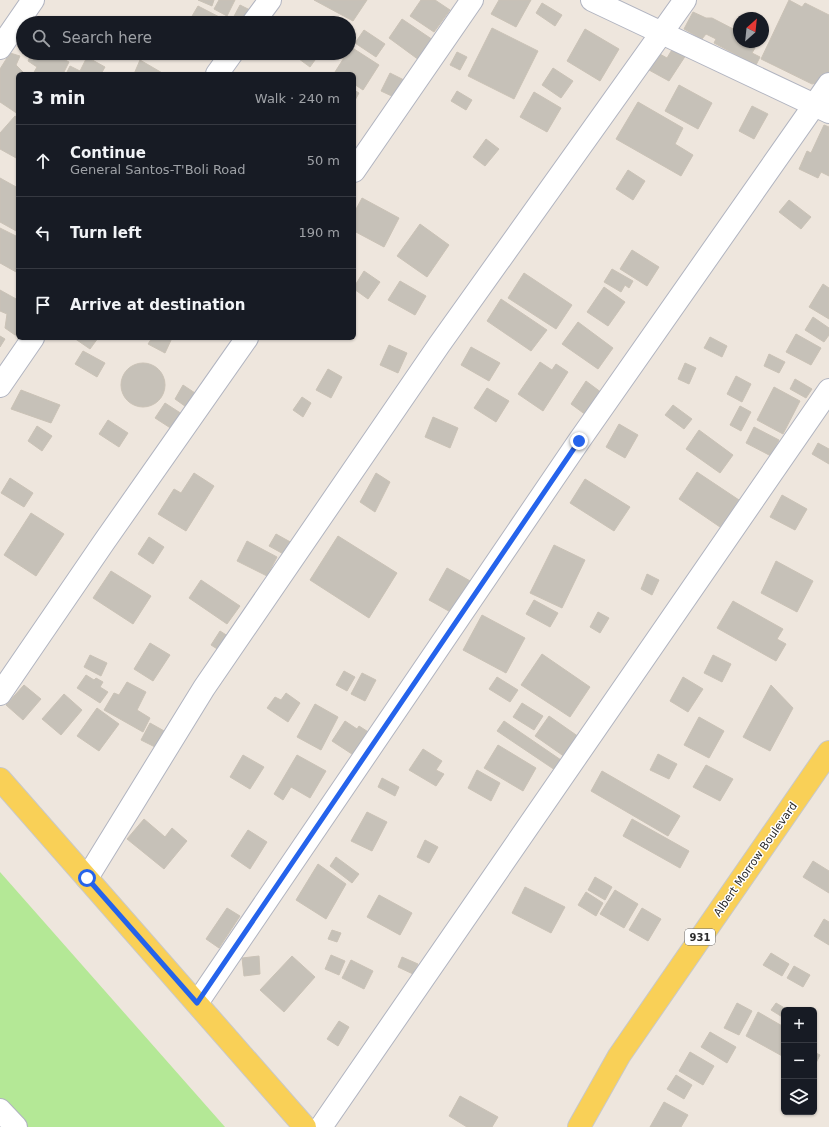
<!DOCTYPE html>
<meta charset="utf-8">
<style>
:root{--surface:#171b24;--page:#242831;--text:#f1f3f6;--muted:#9ea1a6;--line:#363941}
body{margin:0;font-family:"DejaVu Sans",sans-serif;background:var(--page);color:var(--text)}
.controls{position:absolute;right:12px;bottom:12px;display:grid;overflow:hidden;border-radius:6px;box-shadow:0 1px 3px #0004}
.controls button{width:36px;height:36px;display:grid;place-items:center;padding:0;border:0;border-bottom:1px solid var(--line);background:var(--surface);color:var(--text);font:20px sans-serif}
.compass{position:absolute;left:733px;top:12px;width:36px;height:36px;border-radius:50%;background:var(--surface);box-shadow:0 1px 3px #0004;rotate:27deg}
.stop{position:absolute;width:12px;height:12px;margin:-9px;border:3px solid #2563eb;border-radius:50%;background:#fff}
.stop.end{background:#2563eb;border-color:#fff;box-shadow:0 1px 4px #0008}
.list{margin:0;padding:0;list-style:none}
h2{display:flex;justify-content:space-between;align-items:center;height:52px;margin:0;padding:0 16px;font-size:17px}
h2 small{font-size:13px;font-weight:400;color:var(--muted)}
.list li{display:grid;grid-template-columns:26px 1fr auto;gap:12px;align-items:center;box-sizing:border-box;height:72px;padding:0 16px;border-top:1px solid var(--line)}
.list b{display:block;font-size:15px;white-space:nowrap}
.list p{margin:0;font-size:13px;white-space:nowrap;color:var(--muted)}
.list em{font-size:13px;font-style:normal;color:var(--muted)}
.icon{flex:none;width:22px;height:22px;fill:none;stroke:currentColor;stroke-width:2;stroke-linecap:round;stroke-linejoin:round}
.map{position:relative;flex:none;width:829px;height:1127px;overflow:hidden}
.search{position:absolute;background:var(--surface);box-shadow:0 1px 3px #0004;left:16px;top:16px;width:340px;height:44px;display:flex;align-items:center;gap:10px;box-sizing:border-box;padding:0 14px;border-radius:22px;color:var(--muted);font-size:15px}
.panel{position:absolute;background:var(--surface);box-shadow:0 1px 3px #0004;left:16px;top:72px;width:340px;height:268px;border-radius:6px}
.map>svg:first-child{display:block}
.green{fill:#b4e896}
.building{fill:#c6c1b8;stroke:#cac2b6}
.lines{fill:none;stroke-linecap:round;stroke-linejoin:round}
.minor-casing{stroke:#b1b4c0;stroke-width:24}
.major-casing{stroke:#c8c8c8;stroke-width:24}
.minor{stroke:#fff;stroke-width:22}
.major{stroke:#f9d057;stroke-width:22}
.route{stroke:#2563eb;stroke-width:5}
.labels{text-anchor:middle;stroke-width:3;stroke-linejoin:round;paint-order:stroke}
.shield{fill:#fff;stroke:#6b6b6b;stroke-width:1}
.shield-label{font-size:10px;font-weight:bold;fill:#2c2c2c}
.street-label{font-size:11px;fill:#2c2c2c;stroke:#fff}
</style>
<div class="map">
<svg width="829" height="1127" viewBox="0 0 829 1127">
<rect width="100%" height="100%" fill="#eee6dd"/>
<!-- green -->
<path class="green" d="M0,872L225,1127H0Z"/>
<!-- building -->
<g class="building">
<path d="M198,0H214L212,6Z"/>
<path d="M219,0H235L227,16L214,9Z"/>
<path d="M314,0H367L353,21Z"/>
<path d="M421,0H435L450,10L434,32L410,16Z"/>
<path d="M499,0H531L516,27L491,14Z"/>
<path d="M789,0L802,7L805,3L829,15V76L826,81L812,84L761,59Z"/>
<path d="M542,3L562,15L555,26L536,13Z"/>
<path d="M240,5L252,11L246,23H237L232,20Z"/>
<path d="M198,6L227,21L226,23H188Z"/>
<path d="M693,12L706,18H712L739,32V42H751L749,45L755,48L752,53L760,57L756,65L714,43L716,39L706,34L702,39L684,29Z"/>
<path d="M402,19L433,40L419,60L389,38Z"/>
<path d="M492,28L538,51L514,99L468,76Z"/>
<path d="M585,29L619,49L600,81L567,61Z"/>
<path d="M364,30L385,44L376,57L355,43Z"/>
<path d="M351,47L379,65L363,90L354,84V74H338L335,72L347,53H349Z"/>
<path d="M673,48L686,55L669,81L649,70L658,53L667,58Z"/>
<path d="M457,52L467,57L460,70L450,65Z"/>
<path d="M10,53L20,56L16,65L25,74H18V114L0,102V69Z"/>
<path d="M32,53H52L69,62L63,74H33L37,67L28,61Z"/>
<path d="M291,53H320L310,67Z"/>
<path d="M87,57L105,67L101,74H66L70,66L80,71Z"/>
<path d="M140,60L164,74H134Z"/>
<path d="M553,68L573,81L561,98L542,85Z"/>
<path d="M390,73L404,80L396,98L381,91Z"/>
<path d="M679,85L712,103L698,129L665,111Z"/>
<path d="M354,90L359,93L354,102Z"/>
<path d="M457,91L472,100L466,110L451,101Z"/>
<path d="M534,92L561,108L547,132L520,117Z"/>
<path d="M638,102L683,128L675,144L693,155L681,176L616,139Z"/>
<path d="M752,106L768,114L754,139L739,131Z"/>
<path d="M15,116L18,118V159L0,149V133Z"/>
<path d="M824,125L829,127V176L821,172L818,178L799,169L807,151L811,153Z"/>
<path d="M486,139L499,149L485,166L473,157Z"/>
<path d="M628,170L645,181L633,200L616,189Z"/>
<path d="M0,178L18,188V232L0,222Z"/>
<path d="M362,198L399,218L384,247L354,231V213Z"/>
<path d="M789,200L811,217L801,229L779,212Z"/>
<path d="M420,224L449,245L427,277L397,256Z"/>
<path d="M0,228L18,237V273L0,263Z"/>
<path d="M632,250L659,267L647,286L620,269Z"/>
<path d="M612,269L633,281L629,288L625,285L621,292L604,282Z"/>
<path d="M364,271L380,282L368,299L354,289V287Z"/>
<path d="M524,273L572,305L556,329L508,298Z"/>
<path d="M400,281L426,296L415,315L388,300Z"/>
<path d="M823,284L829,288V319L809,307Z"/>
<path d="M604,287L625,302L608,326L587,312Z"/>
<path d="M0,290L18,300V334L15,335L5,328L7,314L0,311Z"/>
<path d="M501,299L547,330L531,351L487,321Z"/>
<path d="M813,317L829,328V335L824,342L805,330Z"/>
<path d="M578,322L613,348L598,369L562,344Z"/>
<path d="M796,334L821,348L811,365L786,352Z"/>
<path d="M0,336L5,339L0,347Z"/>
<path d="M710,337L727,346L722,357L704,348Z"/>
<path d="M74,338H98L90,349Z"/>
<path d="M152,338H172L165,353L148,344Z"/>
<path d="M389,345L407,353L398,373L380,365Z"/>
<path d="M471,347L500,363L489,381L461,365Z"/>
<path d="M83,351L105,363L97,377L75,364Z"/>
<path d="M769,354L785,362L779,373L764,366Z"/>
<path d="M540,362L552,370L556,364L568,372L543,411L518,394Z"/>
<path d="M685,363L696,368L689,384L678,379Z"/>
<circle cx="143" cy="385" r="22"/>
<path d="M328,369L342,377L331,398L316,390Z"/>
<path d="M736,376L751,384L742,402L727,394Z"/>
<path d="M795,379L812,389L806,398L790,389Z"/>
<path d="M586,381L602,393L586,415L571,404Z"/>
<path d="M183,385L198,395L189,409L175,399Z"/>
<path d="M774,387L800,401L783,434L757,420Z"/>
<path d="M487,388L509,401L496,422L474,408Z"/>
<path d="M21,390L60,405L51,423L11,409Z"/>
<path d="M302,397L311,403L303,417L293,410Z"/>
<path d="M165,403L182,414L172,429L155,418Z"/>
<path d="M673,405L692,419L684,429L665,415Z"/>
<path d="M740,406L751,412L741,431L730,425Z"/>
<path d="M433,417L458,428L450,448L425,437Z"/>
<path d="M108,420L128,433L119,447L99,434Z"/>
<path d="M619,424L638,435L625,458L606,447Z"/>
<path d="M37,426L52,436L42,451L28,441Z"/>
<path d="M754,427L779,440L771,456L746,443Z"/>
<path d="M699,430L733,455L720,473L686,449Z"/>
<path d="M818,443L829,449V464L812,454Z"/>
<path d="M697,472L739,500L720,527L679,499Z"/>
<path d="M194,473L214,486L186,531L158,514L174,489L181,493Z"/>
<path d="M376,473L390,482L375,512L360,502Z"/>
<path d="M10,478L33,493L24,507L1,493Z"/>
<path d="M585,479L630,507L614,531L570,503Z"/>
<path d="M782,495L807,509L795,530L770,517Z"/>
<path d="M31,513L64,534L36,576L4,555Z"/>
<path d="M276,534L294,544L287,556L269,546Z"/>
<path d="M338,536L397,573L369,618L310,580Z"/>
<path d="M149,537L164,547L153,564L138,554Z"/>
<path d="M247,541L277,557L267,576L237,561Z"/>
<path d="M554,545L585,560L562,608L530,593Z"/>
<path d="M776,561L813,581L797,612L761,593Z"/>
<path d="M447,568L472,582L454,614L429,600Z"/>
<path d="M111,571L151,596L133,624L93,598Z"/>
<path d="M647,574L659,580L652,595L641,589Z"/>
<path d="M201,580L240,606L227,624L189,598Z"/>
<path d="M534,600L558,613L550,627L526,614Z"/>
<path d="M733,601L783,629L777,639L786,644L776,661L717,628Z"/>
<path d="M598,612L609,618L600,633L590,627Z"/>
<path d="M482,615L525,638L506,673L463,650Z"/>
<path d="M220,631L231,638L222,652L211,645Z"/>
<path d="M150,643L170,655L153,681L134,669Z"/>
<path d="M542,654L590,687L570,717L521,685Z"/>
<path d="M90,655L107,663L101,676L84,667Z"/>
<path d="M713,655L731,664L722,682L704,673Z"/>
<path d="M344,671L355,677L347,691L336,685Z"/>
<path d="M362,673L376,680L365,701L351,694Z"/>
<path d="M86,675L94,680L96,678L103,682L100,687L108,692L100,703L77,688Z"/>
<path d="M497,677L518,690L510,702L489,689Z"/>
<path d="M683,677L703,689L688,712L670,701Z"/>
<path d="M127,682L146,692L137,710L150,718L143,732L104,710L114,693L119,695Z"/>
<path d="M24,685L41,699L23,720L6,705Z"/>
<path d="M771,685L793,708L770,751L743,737Z"/>
<path d="M286,693L300,703L288,722L267,708L275,697L281,700Z"/>
<path d="M64,694L82,710L61,735L42,719Z"/>
<path d="M522,703L543,716L534,730L513,717Z"/>
<path d="M315,704L338,717L321,750L297,737Z"/>
<path d="M97,708L119,724L99,751L77,736Z"/>
<path d="M549,716L579,737L565,757L535,736Z"/>
<path d="M699,717L724,731L709,758L684,745Z"/>
<path d="M345,721L357,729L359,726L373,735L358,758L332,741Z"/>
<path d="M504,721L561,760L555,770L497,731Z"/>
<path d="M150,723L166,732L157,748L141,740Z"/>
<path d="M498,745L536,768L523,791L484,768Z"/>
<path d="M423,749L442,761L436,770L444,774L436,786L409,770Z"/>
<path d="M658,754L677,764L669,779L650,770Z"/>
<path d="M243,755L264,767L250,789L230,777Z"/>
<path d="M297,755L326,771L310,798L291,787L283,800L274,794Z"/>
<path d="M706,765L733,779L720,801L693,787Z"/>
<path d="M477,770L500,783L491,801L468,788Z"/>
<path d="M602,771L680,816L668,836L591,791Z"/>
<path d="M382,778L399,787L395,796L378,787Z"/>
<path d="M367,812L387,822L372,851L351,841Z"/>
<path d="M144,819L165,837L172,828L187,841L164,869L127,839Z"/>
<path d="M632,819L689,851L680,868L623,836Z"/>
<path d="M248,830L267,842L250,869L231,856Z"/>
<path d="M425,840L438,847L429,863L417,857Z"/>
<path d="M336,857L359,874L352,883L330,866Z"/>
<path d="M813,861L829,871V893L803,877Z"/>
<path d="M318,864L346,884L326,919L296,900Z"/>
<path d="M595,877L612,887L605,900L588,890Z"/>
<path d="M525,887L565,907L551,933L512,913Z"/>
<path d="M615,890L638,904L624,928L600,914Z"/>
<path d="M586,892L603,903L596,916L578,905Z"/>
<path d="M379,895L412,913L400,935L367,917Z"/>
<path d="M227,908L240,916L219,948L206,939Z"/>
<path d="M642,908L661,919L648,941L629,930Z"/>
<path d="M824,919L829,922V945L814,936Z"/>
<path d="M332,930L341,933L337,942L328,939Z"/>
<path d="M771,953L789,964L782,976L763,965Z"/>
<path d="M331,955L345,961L339,975L325,969Z"/>
<path d="M259,956L260,974L244,976L242,958Z"/>
<path d="M292,956L315,977L284,1012L260,990Z"/>
<path d="M402,957L418,964L413,974L398,967Z"/>
<path d="M351,960L373,971L364,989L342,978Z"/>
<path d="M794,966L810,975L803,987L787,978Z"/>
<path d="M737,1003L752,1011L739,1035L724,1028Z"/>
<path d="M776,1003L788,1010H784V1018L771,1010Z"/>
<path d="M758,1012L784,1027V1057L746,1036Z"/>
<path d="M339,1021L349,1027L338,1046L327,1039Z"/>
<path d="M710,1032L736,1047L727,1063L701,1047Z"/>
<path d="M690,1052L714,1066L703,1085L679,1071Z"/>
<path d="M814,1052L820,1055L814,1067Z"/>
<path d="M676,1075L692,1085L684,1099L667,1089Z"/>
<path d="M460,1096L498,1117L492,1127H467L449,1116Z"/>
<path d="M664,1102L688,1115L681,1127H650Z"/>
</g>
<g class="lines">
<!-- minor casing -->
<g class="minor-casing">
<g id="minor">
<path d="M592,0L829,112"/>
<path d="M253,23L270,0"/>
<path d="M0,48L33,0"/>
<path d="M217,74L232,53"/>
<path d="M354,171L472,0"/>
<path d="M0,386L33,338"/>
<path d="M0,694L104,542L247,338"/>
<path d="M87,878L204,688L439,345L685,0"/>
<path d="M197,1003L579,441L829,84"/>
<path d="M0,1110L16,1127"/>
<path d="M321,1127L829,390"/>
</g>
</g>
<!-- major casing -->
<g class="major-casing">
<g id="major">
<path d="M0,779L305,1127"/>
<path d="M579,1127L619,1056L829,752"/>
</g>
</g>
<!-- minor -->
<use href="#minor" class="minor"/>
<!-- major -->
<use href="#major" class="major"/>
</g>
<g class="lines">
<!-- route -->
<path class="route" d="M87,878L197,1003L579,441"/>
</g>
<g class="labels">
<!-- shield labels -->
<rect class="shield" x="685" y="929" width="30" height="16" rx="3"/>
<g class="shield-label">
<text x="700" y="941">931</text>
</g>
<!-- street labels -->
<g class="street-label">
<text transform="translate(755 859) rotate(-55)" y="4">Albert Morrow Boulevard</text>
</g>
</g>
</svg>
<div class="controls">
<button>+</button>
<button>−</button>
<button><svg class="icon" aria-label="layers" viewBox="0 0 24 24"><path d="M12 4l9 5-9 5-9-5zM3 14l9 5 9-5"/></svg></button>
</div>
<svg class="compass" viewBox="-18 -18 36 36"><path d="M0-13l5 13h-10z" fill="#e53935"/><path d="M0 13l5-13h-10z" fill="#9ea1a6"/></svg>
<div class="stop" style="left:87px;top:878px"></div>
<div class="stop end" style="left:579px;top:441px"></div>
<div class="search"><svg class="icon" aria-label="search" viewBox="0 0 24 24"><circle cx="10" cy="10" r="6"/><path d="M15 15l6 6"/></svg>Search here</div>
<section class="panel">
<h2>3 min<small>Walk · 240 m</small></h2>
<ul class="list">
<li><svg class="icon" aria-label="ahead" viewBox="0 0 24 24"><path d="M12 20V5M6 11l6-6 6 6"/></svg><div><b>Continue</b><p>General Santos-T'Boli Road</p></div><em>50 m</em></li>
<li><svg class="icon" aria-label="left" viewBox="0 0 24 24"><path d="M17 20v-9H6M10 6l-5 5 5 5"/></svg><div><b>Turn left</b></div><em>190 m</em></li>
<li><svg class="icon" aria-label="arrive" viewBox="0 0 24 24"><path d="M6 21V4h12l-3 4 3 4H6"/></svg><div><b>Arrive at destination</b></div></li>
</ul>
</section>
</div>
